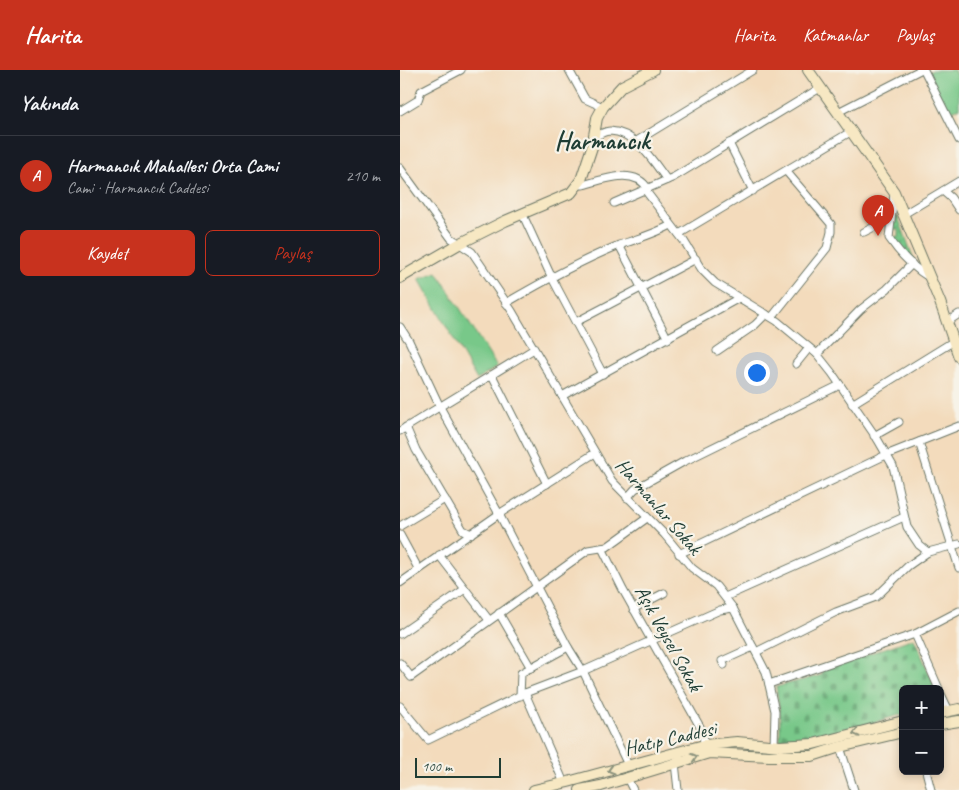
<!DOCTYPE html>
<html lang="tr">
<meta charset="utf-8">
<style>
:root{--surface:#171b24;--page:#20242c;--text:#f1f3f6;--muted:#9ea1a6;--line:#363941;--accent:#c8321e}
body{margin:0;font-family:Caveat,sans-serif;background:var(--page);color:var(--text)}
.controls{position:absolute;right:15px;bottom:15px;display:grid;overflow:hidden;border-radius:8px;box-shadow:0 2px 8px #0003}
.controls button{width:45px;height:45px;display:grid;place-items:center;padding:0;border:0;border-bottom:1px solid var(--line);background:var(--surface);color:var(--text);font:25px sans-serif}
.scale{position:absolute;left:15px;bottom:12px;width:86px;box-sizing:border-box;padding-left:5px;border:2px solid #1f3d34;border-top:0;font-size:14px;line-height:18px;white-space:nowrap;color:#1f3d34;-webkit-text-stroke:4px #f7f3e8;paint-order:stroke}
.you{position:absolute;left:356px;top:302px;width:18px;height:18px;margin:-12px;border:4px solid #fff;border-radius:50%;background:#1a73e8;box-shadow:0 0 0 8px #1a73e833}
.badge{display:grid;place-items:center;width:32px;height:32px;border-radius:50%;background:var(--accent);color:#fff;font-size:16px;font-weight:700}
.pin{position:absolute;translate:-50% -41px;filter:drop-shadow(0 1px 2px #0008)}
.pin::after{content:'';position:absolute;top:26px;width:18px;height:15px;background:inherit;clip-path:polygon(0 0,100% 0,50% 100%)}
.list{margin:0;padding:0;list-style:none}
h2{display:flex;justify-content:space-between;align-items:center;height:65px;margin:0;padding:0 20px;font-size:21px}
h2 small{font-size:16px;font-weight:400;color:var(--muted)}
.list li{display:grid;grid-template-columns:32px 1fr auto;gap:15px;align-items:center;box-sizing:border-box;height:80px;padding:0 20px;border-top:1px solid var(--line)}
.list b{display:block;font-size:19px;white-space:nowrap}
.list p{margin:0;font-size:16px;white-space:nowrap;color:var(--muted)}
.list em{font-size:16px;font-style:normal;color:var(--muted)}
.actions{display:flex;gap:10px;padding:15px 20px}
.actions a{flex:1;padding:11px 0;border:1px solid var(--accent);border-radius:8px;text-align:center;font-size:18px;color:var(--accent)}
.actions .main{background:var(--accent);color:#fff}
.map{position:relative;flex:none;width:559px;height:720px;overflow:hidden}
header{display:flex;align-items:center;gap:30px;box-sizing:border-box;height:70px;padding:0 25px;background:var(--accent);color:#fff}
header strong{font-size:24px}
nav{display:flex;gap:28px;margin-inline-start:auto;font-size:18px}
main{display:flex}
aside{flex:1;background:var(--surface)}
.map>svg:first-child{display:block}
.grass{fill:url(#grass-dots);stroke:#4c825e}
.cemetery{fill:url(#cemetery-stones);stroke:#4c825e}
.park{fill:#78c889;stroke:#4c825e}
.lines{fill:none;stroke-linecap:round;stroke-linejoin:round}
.street-casing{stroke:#697464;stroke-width:9}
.secondary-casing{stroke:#697464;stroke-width:12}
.street{stroke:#fff;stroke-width:7}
.secondary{stroke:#f7e8c3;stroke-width:10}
.oneway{stroke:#8b927c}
.labels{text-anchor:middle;stroke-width:4.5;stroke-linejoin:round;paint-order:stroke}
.street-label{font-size:20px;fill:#1f3d34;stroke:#f7f3e8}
.district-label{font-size:25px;font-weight:bold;fill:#1f3d34;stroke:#f7f3e8}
</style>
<header>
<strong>Harita</strong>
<nav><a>Harita</a><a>Katmanlar</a><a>Paylaş</a></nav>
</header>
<main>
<aside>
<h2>Yakında<small></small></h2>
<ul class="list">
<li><span class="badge">A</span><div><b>Harmancık Mahallesi Orta Cami</b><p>Cami · Harmancık Caddesi</p></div><em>210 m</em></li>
</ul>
<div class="actions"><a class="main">Kaydet</a><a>Paylaş</a></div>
</aside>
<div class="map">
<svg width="559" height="720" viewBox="0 0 559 720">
<defs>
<pattern id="grass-dots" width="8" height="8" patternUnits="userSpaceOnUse" patternTransform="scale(1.25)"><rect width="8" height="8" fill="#78c889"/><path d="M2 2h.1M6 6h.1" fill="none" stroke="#62a471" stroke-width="1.8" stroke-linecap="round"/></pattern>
<pattern id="cemetery-stones" width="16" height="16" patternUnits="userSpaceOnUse" patternTransform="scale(1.25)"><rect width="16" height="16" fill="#78c889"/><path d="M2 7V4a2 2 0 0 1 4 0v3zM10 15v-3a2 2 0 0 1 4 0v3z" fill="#62a471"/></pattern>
</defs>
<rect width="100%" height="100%" fill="#f7f3e8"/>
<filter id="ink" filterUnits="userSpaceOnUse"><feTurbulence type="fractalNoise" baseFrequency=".02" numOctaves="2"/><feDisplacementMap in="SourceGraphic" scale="10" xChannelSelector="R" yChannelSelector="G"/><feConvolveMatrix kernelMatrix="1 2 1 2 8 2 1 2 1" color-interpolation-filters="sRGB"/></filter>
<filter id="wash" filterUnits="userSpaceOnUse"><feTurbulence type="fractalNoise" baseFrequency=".0096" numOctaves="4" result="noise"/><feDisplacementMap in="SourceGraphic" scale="20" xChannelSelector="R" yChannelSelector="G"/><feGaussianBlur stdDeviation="1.12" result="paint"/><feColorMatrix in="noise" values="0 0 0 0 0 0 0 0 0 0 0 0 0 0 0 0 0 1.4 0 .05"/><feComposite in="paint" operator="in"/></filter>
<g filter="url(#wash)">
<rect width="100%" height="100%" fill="#f3dbbc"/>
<!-- grass -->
<path class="grass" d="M496,146L498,147L516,195L496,175L492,167L499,166V159H493Z"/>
<!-- cemetery -->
<path class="cemetery" d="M514,568L535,617L503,619V644L409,671L386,674L380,670V643L376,617L422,605V600Z"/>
<!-- park -->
<g class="park">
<path d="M533,0H554L559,11V38L548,43L527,3Z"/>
<path d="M37,202L97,297L77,310L19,209Z"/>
</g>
</g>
<g filter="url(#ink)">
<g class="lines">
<!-- street casing -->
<g class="street-casing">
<g id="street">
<path d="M169,0L185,29L203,37"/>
<path d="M524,0L559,70"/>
<path d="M0,41L18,30L21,21L61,0"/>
<path d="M438,42L520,0"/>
<path d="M194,66C199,65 205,61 210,61C236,62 253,91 267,110"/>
<path d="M235,72L353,0"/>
<path d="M329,73L353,121"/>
<path d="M0,98L51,168L72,182L112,241L212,411L264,464L292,498L316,516L333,538L366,602L375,641L374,676"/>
<path d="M177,115H183C202,110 235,96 248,119"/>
<path d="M245,120L284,171L302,200L315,213L377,251L417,284L432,303L478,370L493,396L507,457L519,475L528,482"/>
<path d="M543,121L551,128L559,140"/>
<path d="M494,124L489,168C500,184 513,198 530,208"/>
<path d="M214,133L274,107L420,18"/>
<path d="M122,143L151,206L203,304"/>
<path d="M504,144L559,111"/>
<path d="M464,162L490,149"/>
<path d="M279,164L452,61"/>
<path d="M219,175L268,269"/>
<path d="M106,233C142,212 178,192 217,176C235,169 253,165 271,155"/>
<path d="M372,247L427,178L431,162V154L386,101"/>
<path d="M176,252L296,189"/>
<path d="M547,252L559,244"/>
<path d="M0,257L9,271L40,337L99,444L168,577L183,601L228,695"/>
<path d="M317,281L355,255L366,244"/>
<path d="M417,284L460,240L487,219L512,194"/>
<path d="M396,294L409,278"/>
<path d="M92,305L147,414"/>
<path d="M162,326L339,228"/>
<path d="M452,334L554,271"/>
<path d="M6,357L16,380L63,460L71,464"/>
<path d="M0,361L134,279"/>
<path d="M474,366L499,352"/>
<path d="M519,372L559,498"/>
<path d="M227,428L235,419L285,391L440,315"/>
<path d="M0,456L45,429"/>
<path d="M0,465L19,500"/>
<path d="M202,478L223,520L303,662L304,675"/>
<path d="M279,484L486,385L559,356"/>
<path d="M39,485L89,550"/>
<path d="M0,513L99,444L195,383"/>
<path d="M325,527L504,447"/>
<path d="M233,539L264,523"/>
<path d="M99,543L131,598"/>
<path d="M0,564L65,519"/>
<path d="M515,564L539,619"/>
<path d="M356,582L436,542L476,527L508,496L528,482L559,474"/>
<path d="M0,593L11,607L188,480L207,477L247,448"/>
<path d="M324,595L322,591L353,577"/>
<path d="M369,614L515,564L559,541"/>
<path d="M540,622L549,641"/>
<path d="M125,623L183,601L320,540L333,538"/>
<path d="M120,626L121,603L168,577"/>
<path d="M0,636L28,670L125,623L164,713"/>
<path d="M440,677L454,720"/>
<path d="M275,693L278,720"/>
<path d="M526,701L531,720"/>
<path d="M227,708L233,720"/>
</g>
</g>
<!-- secondary casing -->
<g class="secondary-casing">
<g id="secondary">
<path d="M408,0L494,122L540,232L559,287"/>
<path d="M0,208L59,174L105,151L171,123L181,110L192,77L197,48L203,37L222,16L253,0"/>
<path d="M540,643L559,639"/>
<path d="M540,654L559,651"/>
<path d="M134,720L168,712L304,675L337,672L380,676L413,674L503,651"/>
<path d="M180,720L201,716L309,683L369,686H412L440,677L503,662"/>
</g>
</g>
<!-- street -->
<use href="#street" class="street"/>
<!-- secondary -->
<use href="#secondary" class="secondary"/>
</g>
<!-- one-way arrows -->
<defs><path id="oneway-chevron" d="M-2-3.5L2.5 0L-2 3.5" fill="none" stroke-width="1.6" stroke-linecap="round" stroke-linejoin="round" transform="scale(1.25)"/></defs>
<g class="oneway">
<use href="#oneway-chevron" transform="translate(456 663) rotate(165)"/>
<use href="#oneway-chevron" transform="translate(294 687) rotate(-17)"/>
<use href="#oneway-chevron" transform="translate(211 700) rotate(164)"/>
</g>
</g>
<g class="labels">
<!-- street labels -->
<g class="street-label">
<text transform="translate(259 436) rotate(49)" y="7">Harmanlar Sokak</text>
<text transform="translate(269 568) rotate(61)" y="7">Aşık Veysel Sokak</text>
<text transform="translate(270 668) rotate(-13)" y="7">Hatıp Caddesi</text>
</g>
<!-- district labels -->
<g class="district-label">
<text x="202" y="79">Harmancık</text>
</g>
</g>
</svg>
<div class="controls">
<button>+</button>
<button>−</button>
</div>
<div class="scale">100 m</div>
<div class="you"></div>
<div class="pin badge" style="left:478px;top:166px">A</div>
</div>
</main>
